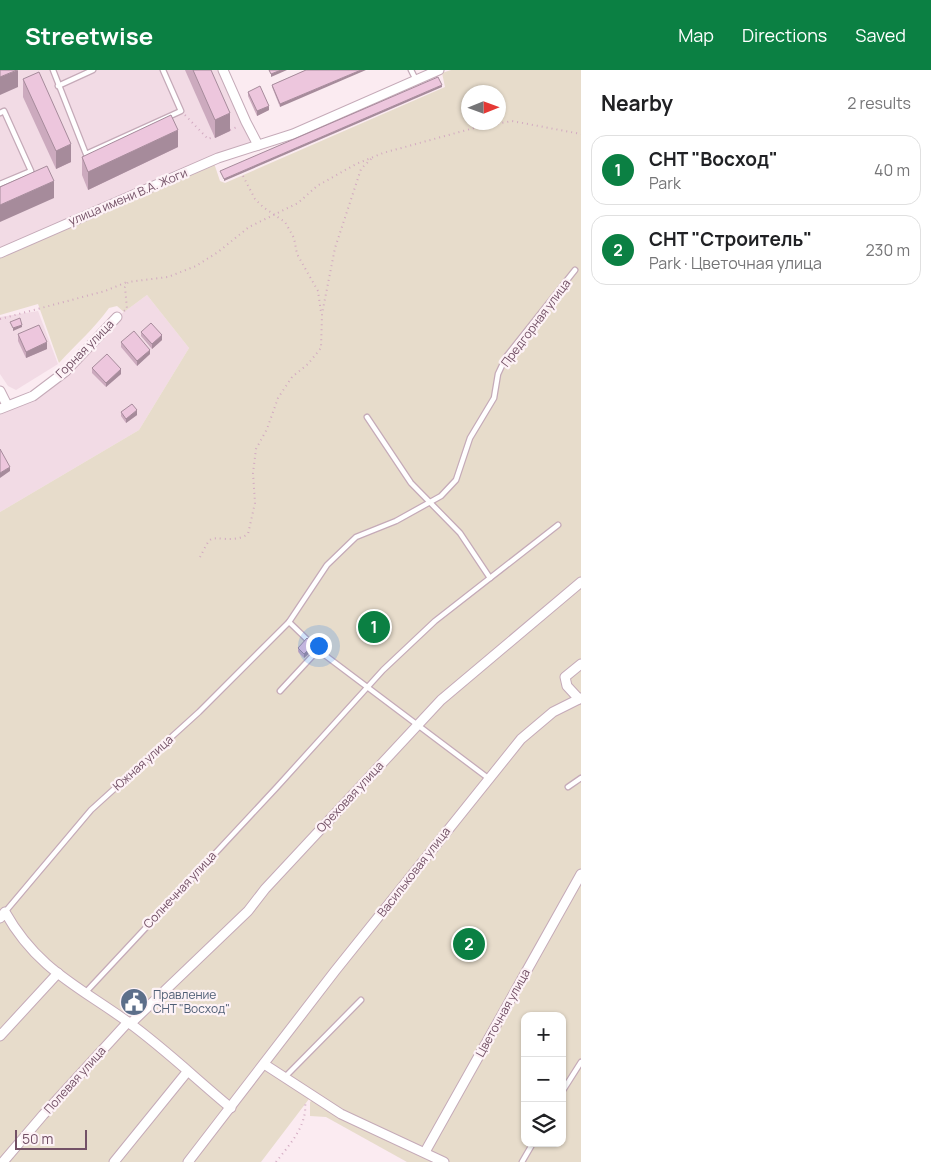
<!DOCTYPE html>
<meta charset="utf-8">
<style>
:root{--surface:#fff;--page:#f2f2f2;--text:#202124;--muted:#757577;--line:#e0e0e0;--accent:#0b8043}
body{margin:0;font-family:Manrope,sans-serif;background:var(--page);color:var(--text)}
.controls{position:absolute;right:15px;bottom:15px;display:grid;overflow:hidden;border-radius:10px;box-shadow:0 1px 4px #0004}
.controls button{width:45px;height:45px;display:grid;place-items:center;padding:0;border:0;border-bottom:1px solid var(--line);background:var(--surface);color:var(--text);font:25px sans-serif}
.compass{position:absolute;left:461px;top:15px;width:45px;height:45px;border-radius:50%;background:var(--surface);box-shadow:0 1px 4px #0004;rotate:89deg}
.scale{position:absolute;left:15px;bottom:12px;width:72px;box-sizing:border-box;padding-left:5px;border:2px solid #735166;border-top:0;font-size:14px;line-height:18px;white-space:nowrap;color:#735166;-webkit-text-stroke:4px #fdf2f6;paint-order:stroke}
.you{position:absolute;left:318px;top:575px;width:18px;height:18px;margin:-12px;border:4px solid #fff;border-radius:50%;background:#1a73e8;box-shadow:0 0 0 8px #1a73e833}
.badge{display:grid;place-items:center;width:32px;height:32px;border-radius:50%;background:var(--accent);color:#fff;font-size:16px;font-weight:700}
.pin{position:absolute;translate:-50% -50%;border:2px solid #fff;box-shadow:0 1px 5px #0006}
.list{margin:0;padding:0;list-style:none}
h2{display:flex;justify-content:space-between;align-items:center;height:65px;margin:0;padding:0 20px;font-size:21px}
h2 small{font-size:16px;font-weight:400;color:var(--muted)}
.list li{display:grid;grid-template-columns:32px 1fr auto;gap:15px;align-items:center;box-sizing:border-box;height:70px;margin:0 10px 10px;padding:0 10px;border:1px solid var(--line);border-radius:15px}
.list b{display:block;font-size:19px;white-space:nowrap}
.list p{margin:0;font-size:16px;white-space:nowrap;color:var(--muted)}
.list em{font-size:16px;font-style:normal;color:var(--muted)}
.icon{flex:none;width:28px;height:28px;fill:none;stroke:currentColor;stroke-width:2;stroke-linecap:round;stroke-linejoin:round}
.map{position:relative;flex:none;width:581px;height:1092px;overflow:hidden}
header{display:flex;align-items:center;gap:30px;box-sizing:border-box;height:70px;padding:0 25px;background:var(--accent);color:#fff}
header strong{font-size:24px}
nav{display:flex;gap:28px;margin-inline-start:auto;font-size:18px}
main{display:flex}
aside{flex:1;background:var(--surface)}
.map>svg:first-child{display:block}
.residential{fill:#f2dbe5}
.green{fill:#e7dccb;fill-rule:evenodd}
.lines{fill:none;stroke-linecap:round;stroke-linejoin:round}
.lane-casing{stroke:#c5aab8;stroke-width:7}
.street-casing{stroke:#c5aab8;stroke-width:11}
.path{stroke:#d2a9c1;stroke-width:2;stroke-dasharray:1 4;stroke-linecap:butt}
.lane{stroke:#fff;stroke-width:4.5}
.street{stroke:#fff;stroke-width:9}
.wall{fill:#ccaabe}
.shaded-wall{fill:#a68b9b}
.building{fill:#edc6dd;stroke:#a68b9b}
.labels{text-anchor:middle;stroke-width:4.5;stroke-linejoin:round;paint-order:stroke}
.street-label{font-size:12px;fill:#735166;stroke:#fdf2f6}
.service-label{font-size:12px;fill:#4e5e75;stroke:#fdf2f6;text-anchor:start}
</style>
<header>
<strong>Streetwise</strong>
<nav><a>Map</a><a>Directions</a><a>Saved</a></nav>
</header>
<main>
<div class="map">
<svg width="581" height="1092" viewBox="0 0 581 1092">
<rect width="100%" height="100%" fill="#fbebf1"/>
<!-- residential -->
<g class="residential">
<path d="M0,0H223L258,75L0,183Z"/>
<path d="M147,225L189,278L139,360L0,442V321L7,335L33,326L117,247Z"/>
<path d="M38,241L58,294L16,320L8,316L0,304V247Z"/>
</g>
<!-- green -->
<g class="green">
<path d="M451,0H581V1092H444L312,1025L261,1092H0V442L139,360L189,278L147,225L124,242L117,236L109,238C95,258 76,274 59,293L38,234L0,245V186L214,93L220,111L225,113L445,17L442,3ZM468,22H498V52H468ZM525,946H562V1073H525Z"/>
<path d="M313,1029L440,1092H407L326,1047L310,1046V1032Z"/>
</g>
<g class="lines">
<!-- lane casing -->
<g class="lane-casing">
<g id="lane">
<path d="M53,0L86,84L181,41L163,0"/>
<path d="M411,0L416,10"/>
<path d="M58,16L93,0"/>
<path d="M0,43L4,41L31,101L0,114"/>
<path d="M367,347L411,413L460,463L490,508"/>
<path d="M318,580L488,708"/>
<path d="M280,621L318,580L289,552"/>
<path d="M568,717L581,708"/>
<path d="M5,842L91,740L199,642L289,552L327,495L356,467L396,451L441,426L456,410L470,368L494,328L498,304L506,287L575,200"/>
<path d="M85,923L277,717L383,600L435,551L558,455"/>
<path d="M285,1007L361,930"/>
<path d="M562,1022L581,992"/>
<path d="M522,1092L533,1073"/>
</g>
</g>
<!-- street casing -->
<g class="street-casing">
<g id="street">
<path d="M223,0L246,52L258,75"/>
<path d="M0,183L218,88L293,64L439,0"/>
<path d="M0,321L7,335"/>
<path d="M0,339L33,326L66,301L117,247"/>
<path d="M579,629L567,616L565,607L581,594"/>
<path d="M0,848L5,842C37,899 78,916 128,952C164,978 197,1010 231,1038"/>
<path d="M130,954L248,841L265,819L441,630L581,512"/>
<path d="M0,966L58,903"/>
<path d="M264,994L341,1044L444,1092"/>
<path d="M425,1082L581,804"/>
<path d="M3,1092L43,1045L128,952"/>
<path d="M114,1092L187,1002"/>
<path d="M188,1092L335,901L521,669L553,642L581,628"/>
</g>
</g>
<!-- path -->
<g class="path">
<path d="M185,45L208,69L216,66"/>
<path d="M230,60L239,56"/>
<path d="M243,106L255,129L263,137L285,152L294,168L297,184L318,221L321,242"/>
<path d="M124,241L127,239L125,217L128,212L168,207L196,196L218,182L249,157L298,133L317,116L356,94L383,83L474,58L512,51L581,64"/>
<path d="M0,249L105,221L127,212"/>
<path d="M200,487C203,482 206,474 210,470C216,465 233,474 248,464L255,433L253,403L256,379L267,359L278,328L292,307L308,294L321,278L322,244L335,178L361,99L372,88"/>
<path d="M276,1092C290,1074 308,1055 305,1031"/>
</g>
<!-- lane -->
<use href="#lane" class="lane"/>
<!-- street -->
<use href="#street" class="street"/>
</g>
<!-- wall -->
<g class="wall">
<path d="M185,0H211L230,61L215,68Z"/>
<path d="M306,0L280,37L272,17V15Z"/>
<path d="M23,9L71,92L56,99L23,27Z"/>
<path d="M248,22L269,40L257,46L248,26Z"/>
<path d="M178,77L88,120L82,105V87Z"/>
<path d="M141,262L162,270L152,279L141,266Z"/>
<path d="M18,264L47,279L26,288L18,271Z"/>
<path d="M121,272L150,284L137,296L121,277Z"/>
<path d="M92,298L121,304L106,317L92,303Z"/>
<path d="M121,342L137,345L126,353L121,346Z"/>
<path d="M298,578L314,579L304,588L298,582Z"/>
</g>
<!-- shaded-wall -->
<g class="shaded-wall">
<path d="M18,0V17L0,25V7Z"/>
<path d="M281,0H287L271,7V4Z"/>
<path d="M361,0H366L280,37V34Z"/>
<path d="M442,15V17L224,111V109Z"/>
<path d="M269,36V40L257,46V41Z"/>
<path d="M230,43V61L215,68V50Z"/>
<path d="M178,60V77L88,120V102Z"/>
<path d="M71,74V92L56,99V81Z"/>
<path d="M54,111V128L0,152V135Z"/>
<path d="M22,255V257L13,261V258Z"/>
<path d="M162,265V270L152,279V274Z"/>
<path d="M47,272V279L26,288V282Z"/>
<path d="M150,280V284L137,296V291Z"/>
<path d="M121,299V304L106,317V313Z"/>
<path d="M137,340V345L126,353V349Z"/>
<path d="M10,397V401L0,408V403Z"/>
<path d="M314,574V579L304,588V584Z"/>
</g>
<!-- building -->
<g class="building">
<path d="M0,0H17L0,7Z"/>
<path d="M193,0H211L230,43L215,50Z"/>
<path d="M269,0H281L271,4Z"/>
<path d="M306,0H361L280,34L272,15Z"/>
<path d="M39,2L71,74L56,81L23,9Z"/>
<path d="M438,7L442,15L224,109L220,101Z"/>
<path d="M260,16L269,36L257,41L248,22Z"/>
<path d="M171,45L178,60L88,102L82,87Z"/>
<path d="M47,96L54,111L0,135V117Z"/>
<path d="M20,248L22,255L13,258L10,252Z"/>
<path d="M151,253L162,265L152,274L141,262Z"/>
<path d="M39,255L47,272L26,282L18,264Z"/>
<path d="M134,261L150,280L137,291L121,272Z"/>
<path d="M107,284L121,299L106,313L92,298Z"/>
<path d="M132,334L137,340L126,349L121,342Z"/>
<path d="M0,379L10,397L0,403Z"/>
<path d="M307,568L314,574L304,584L298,578Z"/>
</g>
<!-- icons -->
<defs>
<g id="civic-disc" transform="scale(1.4375)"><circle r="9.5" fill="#5c6f8a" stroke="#fdf2f6"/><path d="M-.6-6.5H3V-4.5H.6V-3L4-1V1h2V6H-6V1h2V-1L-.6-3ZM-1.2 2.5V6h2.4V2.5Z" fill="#fff"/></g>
</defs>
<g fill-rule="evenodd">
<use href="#civic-disc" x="134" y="932"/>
</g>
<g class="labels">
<!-- street labels -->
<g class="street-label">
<text transform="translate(128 127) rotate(-23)" y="4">улица имени В.А. Жоги</text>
<text transform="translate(536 253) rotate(-53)" y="4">Предгорная улица</text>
<text transform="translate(85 279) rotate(-45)" y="4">Горная улица</text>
<text transform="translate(143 693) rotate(-42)" y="4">Южная улица</text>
<text transform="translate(350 727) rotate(-47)" y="4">Ореховая улица</text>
<text transform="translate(414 802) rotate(-52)" y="4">Васильковая улица</text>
<text transform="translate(180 820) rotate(-47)" y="4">Солнечная улица</text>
<text transform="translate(503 943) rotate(-61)" y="4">Цветочная улица</text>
<text transform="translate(75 1010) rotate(-48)" y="4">Полевая улица</text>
</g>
<!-- service labels -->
<g class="service-label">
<text x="153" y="929">Правление<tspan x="153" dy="14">СНТ "Восход"</tspan></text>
</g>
</g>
</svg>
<div class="controls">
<button>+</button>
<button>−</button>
<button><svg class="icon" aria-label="layers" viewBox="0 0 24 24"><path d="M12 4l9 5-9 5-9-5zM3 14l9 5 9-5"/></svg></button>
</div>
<svg class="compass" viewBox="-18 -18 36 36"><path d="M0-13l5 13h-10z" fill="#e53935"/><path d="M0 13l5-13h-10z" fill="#757577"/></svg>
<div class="scale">50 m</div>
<div class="you"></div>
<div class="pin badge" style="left:374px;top:557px">1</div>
<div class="pin badge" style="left:469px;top:874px">2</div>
</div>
<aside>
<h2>Nearby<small>2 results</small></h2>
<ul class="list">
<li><span class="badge">1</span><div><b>СНТ &quot;Восход&quot;</b><p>Park</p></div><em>40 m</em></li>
<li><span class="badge">2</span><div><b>СНТ &quot;Строитель&quot;</b><p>Park · Цветочная улица</p></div><em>230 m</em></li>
</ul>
</aside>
</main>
